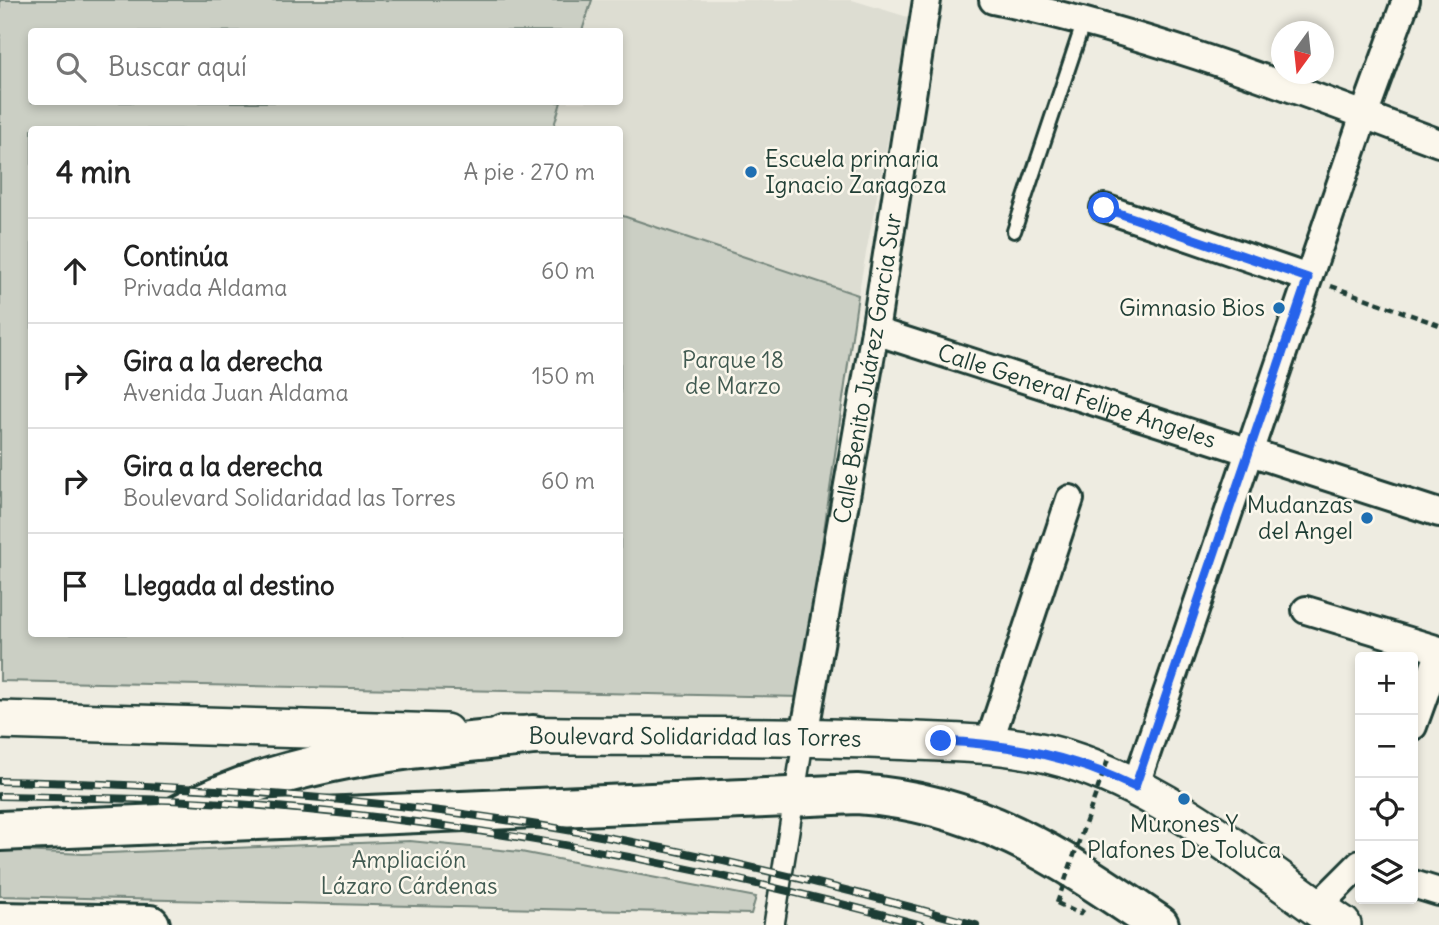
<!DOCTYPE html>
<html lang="es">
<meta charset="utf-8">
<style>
:root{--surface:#fff;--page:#f6f6f6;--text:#222;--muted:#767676;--line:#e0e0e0}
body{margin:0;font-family:Delius,sans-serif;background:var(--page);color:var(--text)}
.controls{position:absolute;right:21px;bottom:21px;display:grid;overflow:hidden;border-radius:7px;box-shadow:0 4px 10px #0003}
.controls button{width:63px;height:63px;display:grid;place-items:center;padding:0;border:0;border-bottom:2px solid var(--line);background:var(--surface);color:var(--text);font:35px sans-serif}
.compass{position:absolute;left:1271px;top:21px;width:63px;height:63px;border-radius:50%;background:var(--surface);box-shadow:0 4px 10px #0003;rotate:195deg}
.stop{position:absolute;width:21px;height:21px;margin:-16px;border:5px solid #2563eb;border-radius:50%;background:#fff}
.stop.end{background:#2563eb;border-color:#fff;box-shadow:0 2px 7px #0008}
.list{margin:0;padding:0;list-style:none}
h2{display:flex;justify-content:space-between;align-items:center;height:91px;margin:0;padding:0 28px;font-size:30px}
h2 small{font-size:23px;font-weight:400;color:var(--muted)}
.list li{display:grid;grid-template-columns:46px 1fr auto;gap:21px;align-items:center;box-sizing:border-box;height:105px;padding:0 28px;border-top:2px solid var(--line)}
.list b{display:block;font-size:26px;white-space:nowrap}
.list p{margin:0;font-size:23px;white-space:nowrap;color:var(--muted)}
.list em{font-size:23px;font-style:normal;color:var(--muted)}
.icon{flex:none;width:38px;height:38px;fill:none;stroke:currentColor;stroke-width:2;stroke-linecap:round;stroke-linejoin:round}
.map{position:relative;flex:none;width:1439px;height:925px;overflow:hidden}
.search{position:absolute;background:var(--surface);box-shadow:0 4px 10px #0003;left:28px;top:28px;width:595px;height:77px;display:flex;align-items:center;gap:18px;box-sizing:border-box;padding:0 24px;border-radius:7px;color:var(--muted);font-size:26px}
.panel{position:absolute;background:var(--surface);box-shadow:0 4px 10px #0003;left:28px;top:126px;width:595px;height:511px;border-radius:7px}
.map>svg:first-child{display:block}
.built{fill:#ddddd2}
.green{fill:#cbcfc4;stroke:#75867c;stroke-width:2}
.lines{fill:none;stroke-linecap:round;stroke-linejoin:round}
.service-casing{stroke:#1f3d34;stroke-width:18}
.pedestrian-casing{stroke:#1f3d34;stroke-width:24}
.minor-casing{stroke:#1f3d34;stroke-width:32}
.secondary-casing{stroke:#1f3d34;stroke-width:42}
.trunk-casing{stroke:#1f3d34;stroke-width:44}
.path{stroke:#1f3d34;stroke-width:4.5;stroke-dasharray:7 5;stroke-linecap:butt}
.service{stroke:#fbf7ec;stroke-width:12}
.pedestrian{stroke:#fbf7ec;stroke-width:19}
.minor{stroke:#fbf7ec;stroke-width:26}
.secondary{stroke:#fbf7ec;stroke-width:37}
.trunk{stroke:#fbf7ec;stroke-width:38}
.rail-casing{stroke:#1f3d34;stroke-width:8}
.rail{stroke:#fbf7ec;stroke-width:5;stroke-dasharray:16;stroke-linecap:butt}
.path-bridge{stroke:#1f3d34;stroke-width:4.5;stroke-dasharray:7 5;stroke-linecap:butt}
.route{stroke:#2563eb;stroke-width:9}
.poi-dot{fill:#1f6fb2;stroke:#fbf7ec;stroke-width:2.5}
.labels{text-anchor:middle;stroke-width:5;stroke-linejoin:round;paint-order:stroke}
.poi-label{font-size:23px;fill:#1f3d34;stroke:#fbf7ec;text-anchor:end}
.park-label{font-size:23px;fill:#415a51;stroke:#fbf7ec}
.street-label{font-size:23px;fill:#1f3d34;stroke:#fbf7ec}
</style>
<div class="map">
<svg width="1439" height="925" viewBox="0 0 1439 925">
<rect width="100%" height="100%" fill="#eeece1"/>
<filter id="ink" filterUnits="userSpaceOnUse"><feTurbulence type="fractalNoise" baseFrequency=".0143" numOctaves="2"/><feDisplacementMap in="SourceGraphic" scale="14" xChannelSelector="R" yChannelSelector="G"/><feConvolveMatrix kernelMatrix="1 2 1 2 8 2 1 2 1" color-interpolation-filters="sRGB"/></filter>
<g filter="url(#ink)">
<!-- built -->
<path class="built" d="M592,0H852L911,18L858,295L620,215V130H553L561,102H620V32L582,31Z"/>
<!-- green -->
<g class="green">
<path d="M0,0H592L582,31L32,32V102H561L553,129L32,130V634H620V215L858,295L800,697L0,681Z"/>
<path d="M410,841L521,852L756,897L751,914L0,896V850L83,854Z"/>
</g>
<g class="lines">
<!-- service casing -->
<g class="service-casing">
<path id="service" d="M1014,231L1084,21"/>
</g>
<!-- pedestrian casing -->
<g class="pedestrian-casing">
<path id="pedestrian" d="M774,925L804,736"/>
</g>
<!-- minor casing -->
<g class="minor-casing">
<g id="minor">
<path d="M993,0C1146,31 1294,89 1439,143"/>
<path d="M1104,208L1308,278"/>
<path id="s1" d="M875,331L1439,513"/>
<path d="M1306,610L1439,650"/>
<path d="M1413,726L1439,654"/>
<path id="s2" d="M804,736L875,331L927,0"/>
<path d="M989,743L1070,499"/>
<path d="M1135,787L1364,115L1406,0"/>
<path d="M1413,884L1439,892"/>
<path d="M1317,907L1360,864"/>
</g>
</g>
<!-- secondary casing -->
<g class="secondary-casing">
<g id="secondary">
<path d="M0,720L445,733"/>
<path id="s3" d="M503,735C632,738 761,734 889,740C954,743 1020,741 1082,764C1177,798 1260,868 1342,925"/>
</g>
</g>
<!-- trunk casing -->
<g class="trunk-casing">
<g id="trunk">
<path d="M173,818C283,757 410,749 533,735"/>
<path d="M0,831L857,794C982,803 1059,857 1159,925"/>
<path d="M0,922L150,925"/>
</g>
</g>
<!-- path -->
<g class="path">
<path d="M1331,286L1439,325"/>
<path d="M1057,903L1080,914L1084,909"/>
</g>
<!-- service -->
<use href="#service" class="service"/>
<!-- pedestrian -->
<use href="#pedestrian" class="pedestrian"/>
<!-- minor -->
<use href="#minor" class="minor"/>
<!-- secondary -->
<use href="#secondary" class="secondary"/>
<!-- trunk -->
<use href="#trunk" class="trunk"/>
<!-- rail casing -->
<g class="rail-casing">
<g id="rail">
<path d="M0,781C193,785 389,798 579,832C713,856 845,888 976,925"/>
<path d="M0,796C57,797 113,798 170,800C425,812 677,859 922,925"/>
</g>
</g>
<!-- rail -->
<use href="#rail" class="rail"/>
<!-- path-bridge -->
<path class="path-bridge" d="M1057,903L1109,757"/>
</g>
</g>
<g class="lines" filter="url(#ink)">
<!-- route -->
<path class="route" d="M941,741C1010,744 1072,756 1135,787L1308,278L1104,208"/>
</g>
<!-- markers -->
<g class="poi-dot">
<circle cx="751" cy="172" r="7"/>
<circle cx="1279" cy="308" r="7"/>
<circle cx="1367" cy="518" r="7"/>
<circle cx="1184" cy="799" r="7"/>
</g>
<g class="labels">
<!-- poi labels -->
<g class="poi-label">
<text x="765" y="167" text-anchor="start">Escuela primaria<tspan x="765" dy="26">Ignacio Zaragoza</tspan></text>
<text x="1265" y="316">Gimnasio Bios</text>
<text x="1353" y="513">Mudanzas<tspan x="1353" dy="26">del Angel</tspan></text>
<text x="1184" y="832" text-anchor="middle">Murones Y<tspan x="1184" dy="26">Plafones De Toluca</tspan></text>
</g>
<!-- park labels -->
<g class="park-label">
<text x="733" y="368">Parque 18<tspan x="733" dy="26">de Marzo</tspan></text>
<text x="409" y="868">Ampliación<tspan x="409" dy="26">Lázaro Cárdenas</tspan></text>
</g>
<!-- street labels -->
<g class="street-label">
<text dy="8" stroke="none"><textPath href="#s2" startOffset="373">Calle Benito Juárez Garcia Sur</textPath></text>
<text dy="8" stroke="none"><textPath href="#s1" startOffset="212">Calle General Felipe Ángeles</textPath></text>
<text dy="8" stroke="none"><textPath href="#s3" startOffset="192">Boulevard Solidaridad las Torres</textPath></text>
</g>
</g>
</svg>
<div class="controls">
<button>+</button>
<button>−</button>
<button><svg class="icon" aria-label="locate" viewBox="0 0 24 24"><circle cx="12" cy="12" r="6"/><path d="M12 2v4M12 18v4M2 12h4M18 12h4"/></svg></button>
<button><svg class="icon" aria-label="layers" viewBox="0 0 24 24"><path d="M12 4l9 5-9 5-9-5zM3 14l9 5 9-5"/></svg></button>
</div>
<svg class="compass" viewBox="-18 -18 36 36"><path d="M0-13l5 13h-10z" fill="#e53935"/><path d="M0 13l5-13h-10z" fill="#767676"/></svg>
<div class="stop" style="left:1104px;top:208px"></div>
<div class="stop end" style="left:941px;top:741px"></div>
<div class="search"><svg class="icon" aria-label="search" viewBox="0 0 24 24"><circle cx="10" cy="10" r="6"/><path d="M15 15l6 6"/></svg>Buscar aquí</div>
<section class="panel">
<h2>4 min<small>A pie · 270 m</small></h2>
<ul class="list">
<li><svg class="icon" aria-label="ahead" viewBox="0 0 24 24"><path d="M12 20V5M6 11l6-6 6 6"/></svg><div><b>Continúa</b><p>Privada Aldama</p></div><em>60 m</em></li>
<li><svg class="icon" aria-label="right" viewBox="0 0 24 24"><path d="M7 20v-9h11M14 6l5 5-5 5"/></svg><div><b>Gira a la derecha</b><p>Avenida Juan Aldama</p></div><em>150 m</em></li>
<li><svg class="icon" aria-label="right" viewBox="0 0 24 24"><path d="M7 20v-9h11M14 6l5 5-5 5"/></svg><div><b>Gira a la derecha</b><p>Boulevard Solidaridad las Torres</p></div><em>60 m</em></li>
<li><svg class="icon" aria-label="arrive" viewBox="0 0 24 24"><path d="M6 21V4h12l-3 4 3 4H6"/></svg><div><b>Llegada al destino</b></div></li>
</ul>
</section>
</div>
